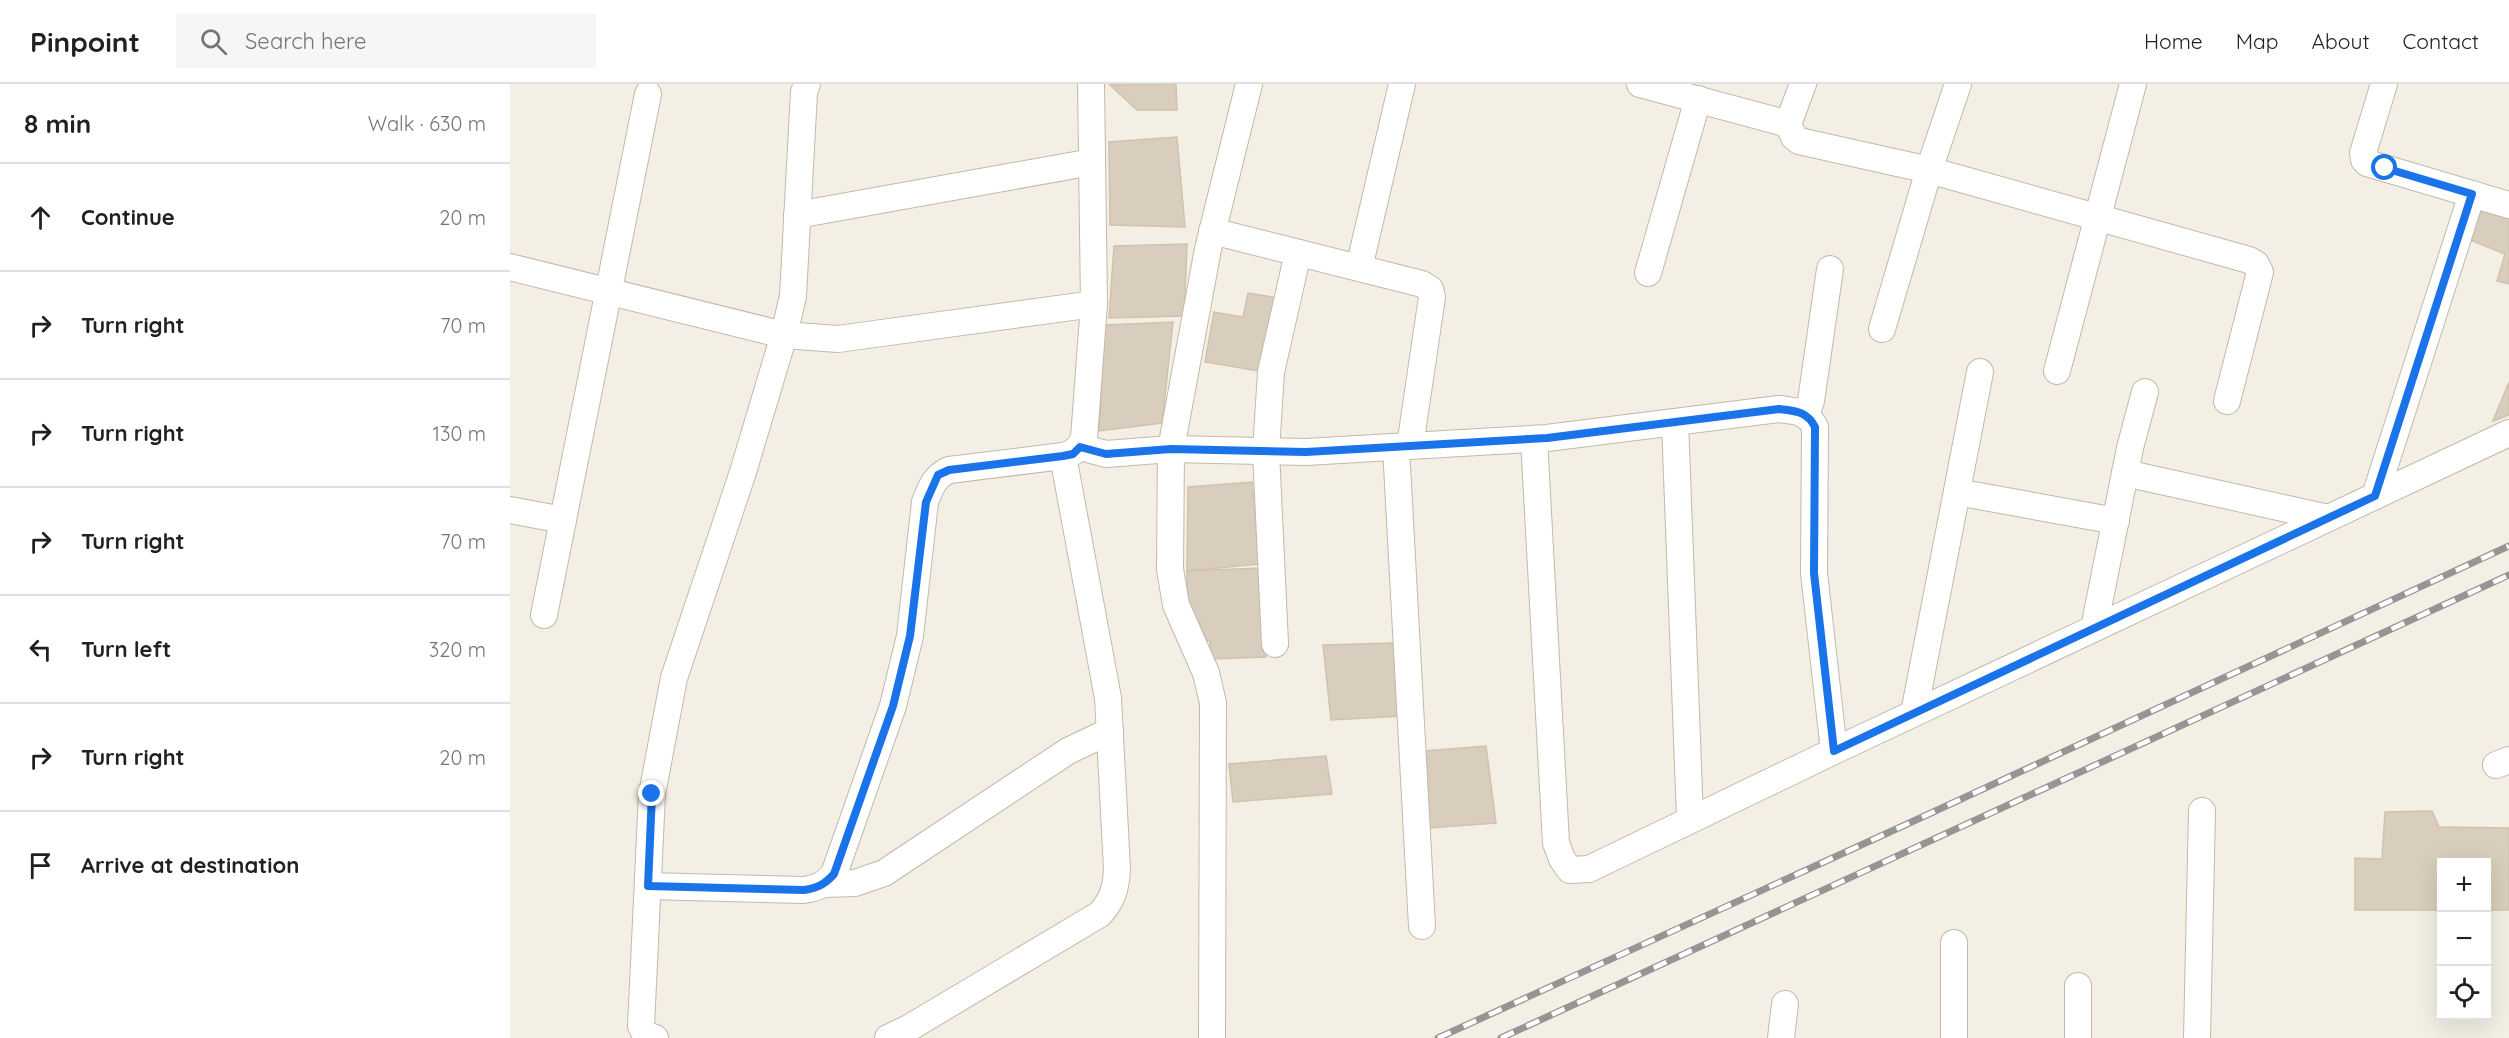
<!DOCTYPE html>
<meta charset="utf-8">
<style>
:root{--surface:#fff;--page:#f6f6f6;--text:#202124;--muted:#757577;--line:#e0e0e0}
body{margin:0;font-family:Quicksand,sans-serif;background:var(--page);color:var(--text)}
.controls{position:absolute;right:18px;bottom:18px;display:grid;overflow:hidden;border-radius:0px;box-shadow:0 6px 24px #0002}
.controls button{width:54px;height:54px;display:grid;place-items:center;padding:0;border:0;border-bottom:2px solid var(--line);background:var(--surface);color:var(--text);font:30px sans-serif}
.stop{position:absolute;width:18px;height:18px;margin:-14px;border:4px solid #1a73e8;border-radius:50%;background:#fff}
.stop.end{background:#1a73e8;border-color:#fff;box-shadow:0 2px 6px #0008}
.list{margin:0;padding:0;list-style:none}
h2{display:flex;justify-content:space-between;align-items:center;height:78px;margin:0;padding:0 24px;font-size:26px}
h2 small{font-size:20px;font-weight:400;color:var(--muted)}
.list li{display:grid;grid-template-columns:39px 1fr auto;gap:18px;align-items:center;box-sizing:border-box;height:108px;padding:0 24px;border-top:2px solid var(--line)}
.list b{display:block;font-size:22px;white-space:nowrap}
.list em{font-size:20px;font-style:normal;color:var(--muted)}
.icon{flex:none;width:33px;height:33px;fill:none;stroke:currentColor;stroke-width:2;stroke-linecap:round;stroke-linejoin:round}
.map{position:relative;flex:none;width:1999px;height:954px;overflow:hidden}
header{display:flex;align-items:center;gap:36px;box-sizing:border-box;height:84px;padding:0 30px;background:var(--surface);border-bottom:2px solid var(--line)}
header strong{font-size:28px}
nav{display:flex;gap:33px;margin-inline-start:auto;font-size:21px}
.search{width:420px;height:54px;background:var(--page);display:flex;align-items:center;gap:15px;box-sizing:border-box;padding:0 21px;border-radius:0px;color:var(--muted);font-size:22px}
main{display:flex}
aside{flex:1;background:var(--surface)}
.map>svg:first-child{display:block}
.building{fill:#d9cdbd;stroke:#d1c2ad;stroke-width:1.5}
.lines{fill:none;stroke-linecap:round;stroke-linejoin:round}
.minor-casing{stroke:#c2b9aa;stroke-width:28}
.minor{stroke:#fff;stroke-width:26}
.rail-casing{stroke:#959595;stroke-width:7}
.rail{stroke:#fff;stroke-width:4.5;stroke-dasharray:14;stroke-linecap:butt}
.route{stroke:#1a73e8;stroke-width:8}
</style>
<header>
<strong>Pinpoint</strong>
<div class="search"><svg class="icon" aria-label="search" viewBox="0 0 24 24"><circle cx="10" cy="10" r="6"/><path d="M15 15l6 6"/></svg>Search here</div>
<nav><a>Home</a><a>Map</a><a>About</a><a>Contact</a></nav>
</header>
<main>
<aside>
<h2>8 min<small>Walk · 630 m</small></h2>
<ul class="list">
<li><svg class="icon" aria-label="ahead" viewBox="0 0 24 24"><path d="M12 20V5M6 11l6-6 6 6"/></svg><div><b>Continue</b></div><em>20 m</em></li>
<li><svg class="icon" aria-label="right" viewBox="0 0 24 24"><path d="M7 20v-9h11M14 6l5 5-5 5"/></svg><div><b>Turn right</b></div><em>70 m</em></li>
<li><svg class="icon" aria-label="right" viewBox="0 0 24 24"><path d="M7 20v-9h11M14 6l5 5-5 5"/></svg><div><b>Turn right</b></div><em>130 m</em></li>
<li><svg class="icon" aria-label="right" viewBox="0 0 24 24"><path d="M7 20v-9h11M14 6l5 5-5 5"/></svg><div><b>Turn right</b></div><em>70 m</em></li>
<li><svg class="icon" aria-label="left" viewBox="0 0 24 24"><path d="M17 20v-9H6M10 6l-5 5 5 5"/></svg><div><b>Turn left</b></div><em>320 m</em></li>
<li><svg class="icon" aria-label="right" viewBox="0 0 24 24"><path d="M7 20v-9h11M14 6l5 5-5 5"/></svg><div><b>Turn right</b></div><em>20 m</em></li>
<li><svg class="icon" aria-label="arrive" viewBox="0 0 24 24"><path d="M6 21V4h12l-3 4 3 4H6"/></svg><div><b>Arrive at destination</b></div></li>
</ul>
</aside>
<div class="map">
<svg width="1999" height="954" viewBox="0 0 1999 954">
<rect width="100%" height="100%" fill="#f3efe5"/>
<!-- building -->
<g class="building">
<path d="M666,0L667,26H627L600,1Z"/>
<path d="M667,53L675,143L600,141L599,58Z"/>
<path d="M1971,117L1999,125V200L1987,197L1995,170L1958,155Z"/>
<path d="M677,160L674,232L599,234L604,162Z"/>
<path d="M738,209L768,214L754,288L695,278L704,228L733,233Z"/>
<path d="M663,238L652,339L589,347L595,241Z"/>
<path d="M1999,298V331L1983,337Z"/>
<path d="M742,398L749,480L677,487L678,403Z"/>
<path d="M752,484L756,573L701,575L700,557L692,555L690,539L678,531L677,487Z"/>
<path d="M883,559L893,632L821,636L813,561Z"/>
<path d="M976,662L986,739L918,744L914,667Z"/>
<path d="M816,672L822,710L723,718L719,680Z"/>
<path d="M1922,727L1929,743L1999,744V826H1976V778H1932V826H1845V774L1872,775L1875,728Z"/>
</g>
<g class="lines">
<!-- minor casing -->
<g class="minor-casing">
<g id="minor">
<path d="M1130,0L1278,40L1284,53L1289,57L1419,86L1739,176L1746,180L1750,188L1717,317"/>
<path d="M1874,0L1853,69L1854,76L1857,79L1999,121"/>
<path d="M1278,40L1293,0"/>
<path d="M287,131L582,78"/>
<path d="M702,147L912,200L920,205L922,213L900,362"/>
<path d="M0,183L274,251L328,255L584,220"/>
<path d="M849,184L892,0"/>
<path d="M1138,189L1188,15"/>
<path d="M1372,245L1419,86L1448,0"/>
<path d="M1547,287L1623,0"/>
<path d="M1296,331L1301,317L1320,185"/>
<path d="M1165,338L1180,735"/>
<path d="M1024,355L1046,759L1052,775L1060,786L1079,785L1324,667L1999,349"/>
<path d="M570,363L596,370L661,365L796,368L1037,354L1269,325C1285,327 1297,327 1305,343L1304,489L1324,667"/>
<path d="M886,363L912,842"/>
<path d="M1615,389L1818,434"/>
<path d="M1447,408L1606,437"/>
<path d="M1865,412L1962,110"/>
<path d="M0,426L53,436"/>
<path d="M34,531L138,10"/>
<path d="M1584,544L1620,364L1635,308"/>
<path d="M765,560L756,367L761,288L788,169"/>
<path d="M1404,629L1470,288"/>
<path d="M1986,681L1999,676"/>
<path d="M315,800L345,799L374,789L558,667L600,647"/>
<path d="M138,802L294,806C308,804 315,800 324,790L383,622L400,552L415,418C421,403 424,393 439,386L553,372C564,369 569,365 574,354L584,220L581,0"/>
<path d="M1444,859V954"/>
<path d="M1568,902V954"/>
<path d="M145,954L135,950L131,942L142,710L164,594L233,388L274,251L283,212L294,8L297,0"/>
<path d="M378,954L399,944L590,830C603,815 606,804 607,785L598,614L553,372"/>
<path d="M702,954L703,619L696,589L666,521L660,485L661,365L698,165L739,0"/>
<path d="M1271,954L1275,920"/>
<path d="M1687,954L1692,727"/>
</g>
</g>
<!-- minor -->
<use href="#minor" class="minor"/>
<!-- rail casing -->
<g class="rail-casing">
<g id="rail">
<path d="M928,954L1395,741L1999,462"/>
<path d="M991,954L1999,491"/>
</g>
</g>
<!-- rail -->
<use href="#rail" class="rail"/>
</g>
<g class="lines">
<!-- route -->
<path class="route" d="M142,710L138,802L294,806C308,804 315,800 324,790L383,622L400,552L416,418L428,391L439,386L553,372L563,370L570,363L596,370L661,365L796,368L1037,354L1269,325C1285,327 1297,327 1305,343L1304,489L1324,667L1865,412L1962,110L1875,84"/>
</g>
</svg>
<div class="controls">
<button>+</button>
<button>−</button>
<button><svg class="icon" aria-label="locate" viewBox="0 0 24 24"><circle cx="12" cy="12" r="6"/><path d="M12 2v4M12 18v4M2 12h4M18 12h4"/></svg></button>
</div>
<div class="stop" style="left:1875px;top:84px"></div>
<div class="stop end" style="left:142px;top:710px"></div>
</div>
</main>
